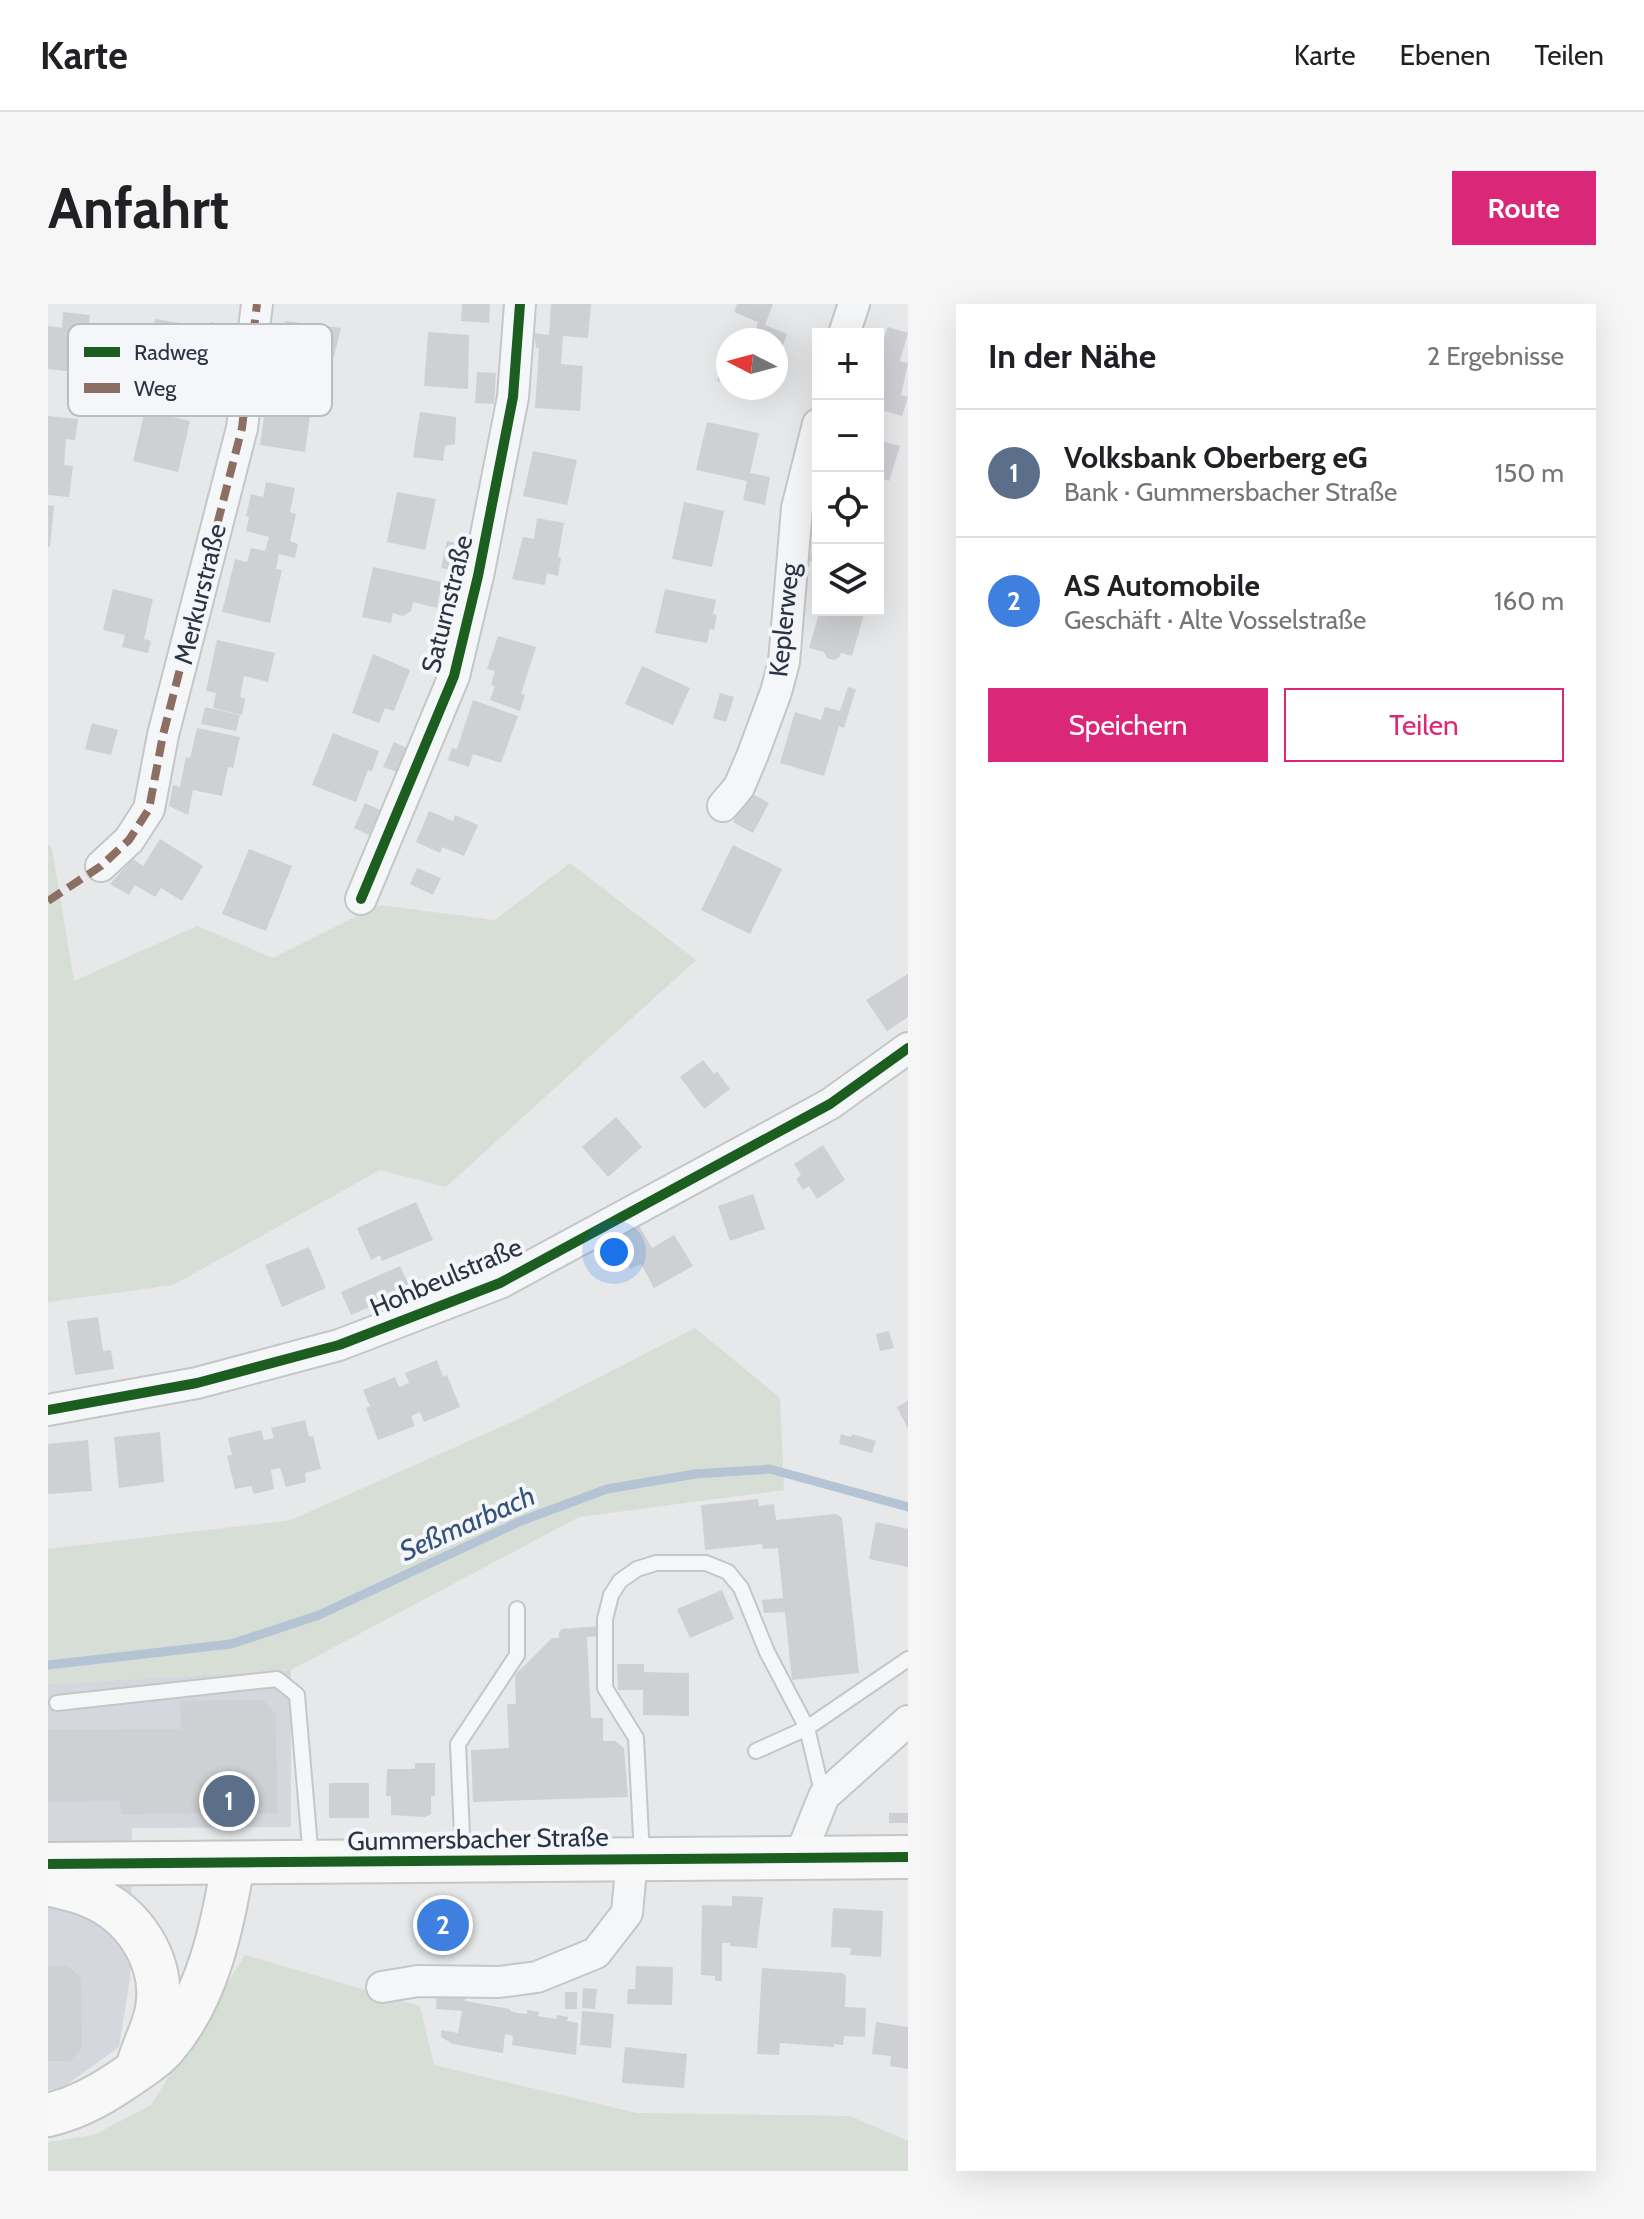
<!DOCTYPE html>
<html lang="de">
<meta charset="utf-8">
<style>
:root{--surface:#fff;--page:#f6f6f6;--text:#202124;--muted:#757577;--line:#e0e0e0;--accent:#db2777}
body{margin:0;font-family:Cabin,sans-serif;background:var(--page);color:var(--text)}
.controls{position:absolute;right:24px;top:24px;display:grid;overflow:hidden;border-radius:0px;box-shadow:0 8px 32px #0002}
.controls button{width:72px;height:72px;display:grid;place-items:center;padding:0;border:0;border-bottom:2px solid var(--line);background:var(--surface);color:var(--text);font:40px sans-serif}
.compass{position:absolute;left:668px;top:24px;width:72px;height:72px;border-radius:50%;background:var(--surface);box-shadow:0 8px 32px #0002;rotate:276deg}
.you{position:absolute;left:566px;top:948px;width:28px;height:28px;margin:-20px;border:6px solid #fff;border-radius:50%;background:#1a73e8;box-shadow:0 0 0 12px #1a73e833}
.badge{display:grid;place-items:center;width:52px;height:52px;border-radius:50%;background:var(--accent);color:#fff;font-size:26px;font-weight:700}
.pin{position:absolute;translate:-50% -50%;border:4px solid #fff;box-shadow:0 2px 8px #0006}
.list{margin:0;padding:0;list-style:none}
h2{display:flex;justify-content:space-between;align-items:center;height:104px;margin:0;padding:0 32px;font-size:34px}
h2 small{font-size:26px;font-weight:400;color:var(--muted)}
.list li{display:grid;grid-template-columns:52px 1fr auto;gap:24px;align-items:center;box-sizing:border-box;height:128px;padding:0 32px;border-top:2px solid var(--line)}
.list b{display:block;font-size:30px;white-space:nowrap}
.list p{margin:0;font-size:26px;white-space:nowrap;color:var(--muted)}
.list em{font-size:26px;font-style:normal;color:var(--muted)}
.actions{display:flex;gap:16px;padding:24px 32px}
.actions a{flex:1;padding:18px 0;border:2px solid var(--accent);border-radius:0px;text-align:center;font-size:28px;color:var(--accent)}
.actions .main{background:var(--accent);color:#fff}
.icon{flex:none;width:44px;height:44px;fill:none;stroke:currentColor;stroke-width:2;stroke-linecap:round;stroke-linejoin:round}
.map{position:relative;flex:none;width:860px;height:1867px;overflow:hidden;border-radius:0px}
header{display:flex;align-items:center;gap:48px;box-sizing:border-box;height:112px;padding:0 40px;background:var(--surface);border-bottom:2px solid var(--line)}
header strong{font-size:38px}
nav{display:flex;gap:44px;margin-inline-start:auto;font-size:28px}
.intro{display:flex;align-items:center;justify-content:space-between;box-sizing:border-box;height:192px;padding:0 48px}
h1{margin:0;font-size:56px}
.button{padding:20px 36px;border-radius:0px;background:var(--accent);color:#fff;font-size:28px;font-weight:700}
main{display:flex;gap:48px;padding:0 48px}
aside{flex:1;background:var(--surface);border-radius:0px;box-shadow:0 8px 32px #0002}
.map>svg:first-child{display:block}
.built{fill:#d4d7dd}
.green{fill:#d6ded6}
.lines{fill:none;stroke-linecap:round;stroke-linejoin:round}
.stream{stroke:#b4c4d5;stroke-width:9}
.building{fill:#ced0d3}
.lane-casing{stroke:#c4c6c8;stroke-width:18}
.street-casing{stroke:#c4c6c8;stroke-width:34}
.secondary-casing{stroke:#c4c6c8;stroke-width:46}
.lane{stroke:#f5f6f7;stroke-width:14}
.street{stroke:#f5f6f7;stroke-width:30}
.secondary{stroke:#f8f8f8;stroke-width:42}
.quiet{stroke:#8d6e63;stroke-width:8;stroke-dasharray:16 8;stroke-linecap:butt}
.cycleway-casing{stroke:#f4f6f9;stroke-width:15}
.cycleway{stroke:#1b5e20;stroke-width:10}
.labels{text-anchor:middle;stroke-width:8;stroke-linejoin:round;paint-order:stroke}
.street-label{font-size:26px;fill:#2b3445;stroke:#f4f6f9}
.water-label{font-size:28px;font-style:italic;fill:#34527a;stroke:#f4f6f9}
.key{fill:#f4f6f9;stroke:#b8bcc3;stroke-width:2}
.key-label{font-size:22px;fill:#2b3445}
</style>
<header>
<strong>Karte</strong>
<nav><a>Karte</a><a>Ebenen</a><a>Teilen</a></nav>
</header>
<div class="intro"><h1>Anfahrt</h1><a class="button">Route</a></div>
<main>
<div class="map">
<svg width="860" height="1867" viewBox="0 0 860 1867">
<rect width="100%" height="100%" fill="#e6e8ea"/>
<!-- built -->
<path class="built" d="M243,1366V1523L84,1524L82,1674L71,1743L14,1784L0,1786V1380Z"/>
<!-- green -->
<g class="green">
<path d="M0,540L4,545L26,677L149,622L225,654L331,601L447,616L522,559L648,656L398,883L332,866L125,981L0,998Z"/>
<path d="M647,1024L732,1094L736,1186L531,1213L243,1366L0,1380V1245L243,1216L468,1116Z"/>
<path d="M197,1651L372,1702L386,1761L589,1809L802,1812L860,1837V1867H0V1838L46,1831L103,1801Z"/>
</g>
<g class="lines">
<!-- stream -->
<path class="stream" d="M0,1361L183,1340L271,1311L473,1217L559,1185L647,1170L722,1165L860,1203"/>
</g>
<!-- building -->
<g class="building">
<path d="M414,0H442L441,19L413,17Z"/>
<path d="M503,0H543L540,34L515,32L513,60L535,62L532,107L487,104L491,44H488L486,29L501,31Z"/>
<path d="M689,0H725L717,21L739,30L734,44L728,42V36L705,35L710,18L686,8Z"/>
<path d="M15,8L42,11L40,28L31,27L27,68L0,65V22L14,24Z"/>
<path d="M107,15L151,22L142,71L98,64Z"/>
<path d="M237,17L293,24L278,85L249,81L251,68L230,64Z"/>
<path d="M162,18L186,22L179,57L155,52Z"/>
<path d="M840,23L860,29L852,57L860,59L853,91L860,93L854,112L830,105V51Z"/>
<path d="M380,28L421,31L420,85L376,82Z"/>
<path d="M679,37H680V80L669,77Z"/>
<path d="M429,68L448,69L446,100L427,99Z"/>
<path d="M700,84H723L721,91Z"/>
<path d="M219,91L264,98L257,148L212,141Z"/>
<path d="M97,107L142,117L130,168L85,157Z"/>
<path d="M372,108L408,113L407,140L397,142L395,157L365,153Z"/>
<path d="M0,112L30,115L27,136L18,135L16,161L25,162L21,193L0,191Z"/>
<path d="M659,118L711,129L702,169L722,173L717,201L695,196L699,177L648,166Z"/>
<path d="M830,136L852,142L841,177L830,173Z"/>
<path d="M485,147L529,156L519,201L475,192Z"/>
<path d="M218,178L247,184L242,208L248,210L242,237L250,240L247,254L231,250L228,265L234,266L222,319L174,308L187,255L199,258L203,244L217,247L221,233L198,227L201,213L198,212L203,190L215,193Z"/>
<path d="M349,188L388,195L377,246L339,238Z"/>
<path d="M636,198L676,207L664,263L624,255Z"/>
<path d="M0,201L6,202L2,243H0Z"/>
<path d="M489,214L516,219L510,253L513,254L510,272L499,269L497,281L464,275L475,233L486,235Z"/>
<path d="M769,228H770V260L761,257Z"/>
<path d="M399,237L421,242L415,268L393,264Z"/>
<path d="M325,263L394,278L389,304L365,298L363,307L355,312L345,309L343,319L314,313Z"/>
<path d="M65,285L105,295L96,335L103,337L100,349L74,343L77,331L55,326Z"/>
<path d="M617,285L668,296L665,310L669,311L666,326L662,325L659,339L607,329Z"/>
<path d="M772,306H802L816,310L804,352L793,349L792,353L786,356L779,354L776,348L761,344Z"/>
<path d="M450,332L488,343L473,390L477,391L472,407L442,396L447,382L443,381L447,367L439,365Z"/>
<path d="M169,336L227,349L220,378L196,372L192,393L197,395L194,411L165,404L168,389L158,387Z"/>
<path d="M325,350L362,366L346,407L337,404L331,419L304,409Z"/>
<path d="M594,362L642,384L625,421L577,400Z"/>
<path d="M800,383L808,385L796,424L791,422L776,472L732,459L747,408L773,416L777,403L792,407Z"/>
<path d="M672,389L686,393L678,418L665,414Z"/>
<path d="M425,396L470,412L453,459L425,450L421,463L400,456L404,444L409,445Z"/>
<path d="M157,403L192,411L188,427L153,420Z"/>
<path d="M44,419L70,426L63,451L37,445Z"/>
<path d="M149,424L192,433L185,464L180,463L174,492L145,486L140,511L121,502L125,481L132,483L138,453L142,454Z"/>
<path d="M285,429L331,447L324,467L320,466L308,498L264,481Z"/>
<path d="M346,438L359,444L349,468L335,463Z"/>
<path d="M701,488L721,499L705,529L685,518Z"/>
<path d="M317,499L332,506L321,531L306,524Z"/>
<path d="M381,507L405,517L407,511L430,521L416,552L394,543L392,549L368,538Z"/>
<path d="M112,535L155,562L134,597L113,584L107,593L87,581L81,591L62,580L85,555L95,562Z"/>
<path d="M685,541L734,565L702,630L653,606Z"/>
<path d="M201,545L244,562L218,627L174,610Z"/>
<path d="M369,564L393,574L385,591L362,580Z"/>
<path d="M860,670V713L839,727L818,696Z"/>
<path d="M655,756L666,770L669,767L682,785L656,805L632,773Z"/>
<path d="M568,813L594,843L560,873L534,843Z"/>
<path d="M775,841L797,876L769,895L761,882L755,886L748,875L753,871L746,860Z"/>
<path d="M705,890L717,925L682,937L670,902Z"/>
<path d="M368,898L385,936L334,957L332,951L323,956L309,924Z"/>
<path d="M591,922L604,944L626,931L645,962L606,984L593,960L582,965L567,935Z"/>
<path d="M261,943L278,984L234,1003L217,961Z"/>
<path d="M352,962L363,985L303,1011L293,988Z"/>
<path d="M50,1013L55,1047L63,1046L66,1065L27,1071L19,1017Z"/>
<path d="M841,1027L846,1044L832,1047L828,1030Z"/>
<path d="M389,1056L395,1073L399,1071L412,1103L376,1118L372,1108L363,1112L367,1122L330,1136L318,1104L322,1102L315,1086L347,1073L351,1083L361,1079L357,1069Z"/>
<path d="M860,1097V1125L849,1103Z"/>
<path d="M257,1116L261,1133L265,1132L273,1165L257,1169L258,1178L238,1183L232,1164L223,1166L226,1185L206,1190L203,1182L187,1185L179,1152L184,1151L180,1134L213,1126L216,1136L226,1134L223,1124Z"/>
<path d="M112,1128L116,1178L71,1184L66,1133Z"/>
<path d="M793,1130L803,1133L804,1130L828,1137L824,1149L791,1140Z"/>
<path d="M40,1136L44,1187L0,1190V1140Z"/>
<path d="M710,1195L711,1202L726,1200L728,1216L788,1210L794,1214L811,1369L744,1376L737,1308L716,1309L714,1296L735,1294L730,1244L715,1245L714,1240L657,1246L653,1201Z"/>
<path d="M828,1218L860,1225V1263L821,1255Z"/>
<path d="M674,1286L686,1315L642,1334L629,1305Z"/>
<path d="M552,1322L553,1332L539,1333L543,1414H555V1437H567L576,1444L580,1493L425,1498L423,1446L461,1444L459,1400H468L467,1371L504,1334H511V1328L514,1325Z"/>
<path d="M569,1360H596V1368L641,1369V1412L595,1411V1386H570Z"/>
<path d="M215,1396L228,1410L229,1509L73,1510L72,1497L0,1498V1426L133,1425L132,1397Z"/>
<path d="M367,1459H387V1492H383V1510L377,1513L343,1511V1492H338L339,1465H367Z"/>
<rect x="281" y="1479" width="40" height="35"/>
<rect x="841" y="1509" width="19" height="10"/>
<path d="M684,1592L715,1593L709,1644L682,1642V1639H674V1677H667V1672L653,1671L654,1601L684,1602Z"/>
<rect x="375" y="1597" width="33" height="33"/>
<path d="M785,1604L835,1607L833,1653L802,1651L803,1644L783,1643Z"/>
<path d="M0,1662H21L33,1675L34,1744L22,1757H0Z"/>
<path d="M588,1662L625,1663L624,1701L579,1700L580,1685H587Z"/>
<path d="M714,1664L794,1669L798,1672L797,1703L818,1704L817,1733L796,1732L795,1741L786,1740V1743L732,1739L731,1751L709,1750Z"/>
<path d="M535,1684L549,1685L547,1705L534,1704Z"/>
<path d="M389,1687L417,1690V1697L462,1705V1707L469,1709L479,1710V1706L491,1708L490,1712L508,1715L509,1711L520,1713L519,1717L530,1719L528,1751L464,1741L465,1732L457,1730L455,1749L405,1740L393,1733V1726L410,1729L414,1707L388,1705Z"/>
<rect x="517" y="1688" width="12" height="17"/>
<path d="M534,1707L566,1710L563,1744L532,1741Z"/>
<path d="M828,1718L860,1723V1765L842,1762L843,1752L824,1750Z"/>
<path d="M577,1743L639,1750L636,1784L574,1779Z"/>
</g>
<g class="lines">
<!-- lane casing -->
<g class="lane-casing">
<g id="lane">
<path d="M9,1399L229,1375L249,1391L263,1555"/>
<path d="M708,1447L759,1424L860,1355"/>
<path d="M594,1552L588,1434L557,1384V1315L563,1291L572,1277L589,1265L608,1259H658L680,1268L693,1284L719,1348L759,1424L775,1492"/>
<path d="M415,1553L410,1440L469,1351V1305"/>
</g>
</g>
<!-- street casing -->
<g class="street-casing">
<g id="street">
<path d="M796,30L806,0"/>
<path d="M675,502L691,483L705,450L728,388L736,358L749,204L770,120"/>
<path d="M53,562L81,536L101,505L115,431L194,124L209,0"/>
<path d="M313,595L406,372L430,272L465,93L472,0"/>
<path d="M0,1106L149,1079L291,1041L452,979L782,800L860,744"/>
<path d="M752,1552L776,1492L860,1417"/>
<path d="M334,1683L370,1677L451,1678L489,1673L548,1649L579,1609L584,1555"/>
</g>
</g>
<!-- secondary casing -->
<g class="secondary-casing">
<g id="secondary">
<path d="M0,1560L860,1553"/>
<path d="M0,1580C14,1584 29,1586 42,1592C86,1610 117,1657 109,1705C106,1723 96,1741 91,1758"/>
<path d="M0,1811C26,1805 51,1792 73,1777C87,1767 105,1757 117,1743C160,1694 175,1621 185,1559"/>
</g>
</g>
<!-- lane -->
<use href="#lane" class="lane"/>
<!-- street -->
<use href="#street" class="street"/>
<!-- secondary -->
<use href="#secondary" class="secondary"/>
<!-- quiet -->
<path class="quiet" d="M0,597L53,562L81,536L101,505L115,431L194,124L209,0"/>
<!-- cycleway casing -->
<g class="cycleway-casing">
<g id="cycleway">
<path d="M313,595L406,372L430,272L465,93L472,0"/>
<path d="M0,1106L149,1079L291,1041L452,979L782,800L860,744"/>
<path d="M0,1560L860,1553"/>
</g>
</g>
<!-- cycleway -->
<use href="#cycleway" class="cycleway"/>
</g>
<g class="labels">
<!-- street labels -->
<g class="street-label">
<text transform="translate(152 290) rotate(-76)" y="9">Merkurstraße</text>
<text transform="translate(399 300) rotate(-76)" y="9">Saturnstraße</text>
<text transform="translate(736 316) rotate(-84)" y="9">Keplerweg</text>
<text transform="translate(398 973) rotate(-23)" y="9">Hohbeulstraße</text>
<text transform="translate(430 1535) rotate(-1)" y="9">Gummersbacher Straße</text>
</g>
<!-- water labels -->
<g class="water-label">
<text transform="translate(419 1219) rotate(-24)" y="10">Seßmarbach</text>
</g>
</g>
<!-- legend -->
<rect x="20" y="20" width="264" height="92" rx="12" class="key"/>
<rect x="36" y="43" width="36" height="10" fill="#1b5e20"/>
<rect x="36" y="79" width="36" height="10" fill="#8d6e63"/>
<g class="key-label">
<text x="86" y="56">Radweg</text>
<text x="86" y="92">Weg</text>
</g>
</svg>
<div class="controls">
<button>+</button>
<button>−</button>
<button><svg class="icon" aria-label="locate" viewBox="0 0 24 24"><circle cx="12" cy="12" r="6"/><path d="M12 2v4M12 18v4M2 12h4M18 12h4"/></svg></button>
<button><svg class="icon" aria-label="layers" viewBox="0 0 24 24"><path d="M12 4l9 5-9 5-9-5zM3 14l9 5 9-5"/></svg></button>
</div>
<svg class="compass" viewBox="-18 -18 36 36"><path d="M0-13l5 13h-10z" fill="#e53935"/><path d="M0 13l5-13h-10z" fill="#757577"/></svg>
<div class="you"></div>
<div class="pin badge" style="left:181px;top:1497px;background:#5c6f8a">1</div>
<div class="pin badge" style="left:395px;top:1621px;background:#3f7fe0">2</div>
</div>
<aside>
<h2>In der Nähe<small>2 Ergebnisse</small></h2>
<ul class="list">
<li><span class="badge" style="background:#5c6f8a">1</span><div><b>Volksbank Oberberg eG</b><p>Bank · Gummersbacher Straße</p></div><em>150 m</em></li>
<li><span class="badge" style="background:#3f7fe0">2</span><div><b>AS Automobile</b><p>Geschäft · Alte Vosselstraße</p></div><em>160 m</em></li>
</ul>
<div class="actions"><a class="main">Speichern</a><a>Teilen</a></div>
</aside>
</main>
